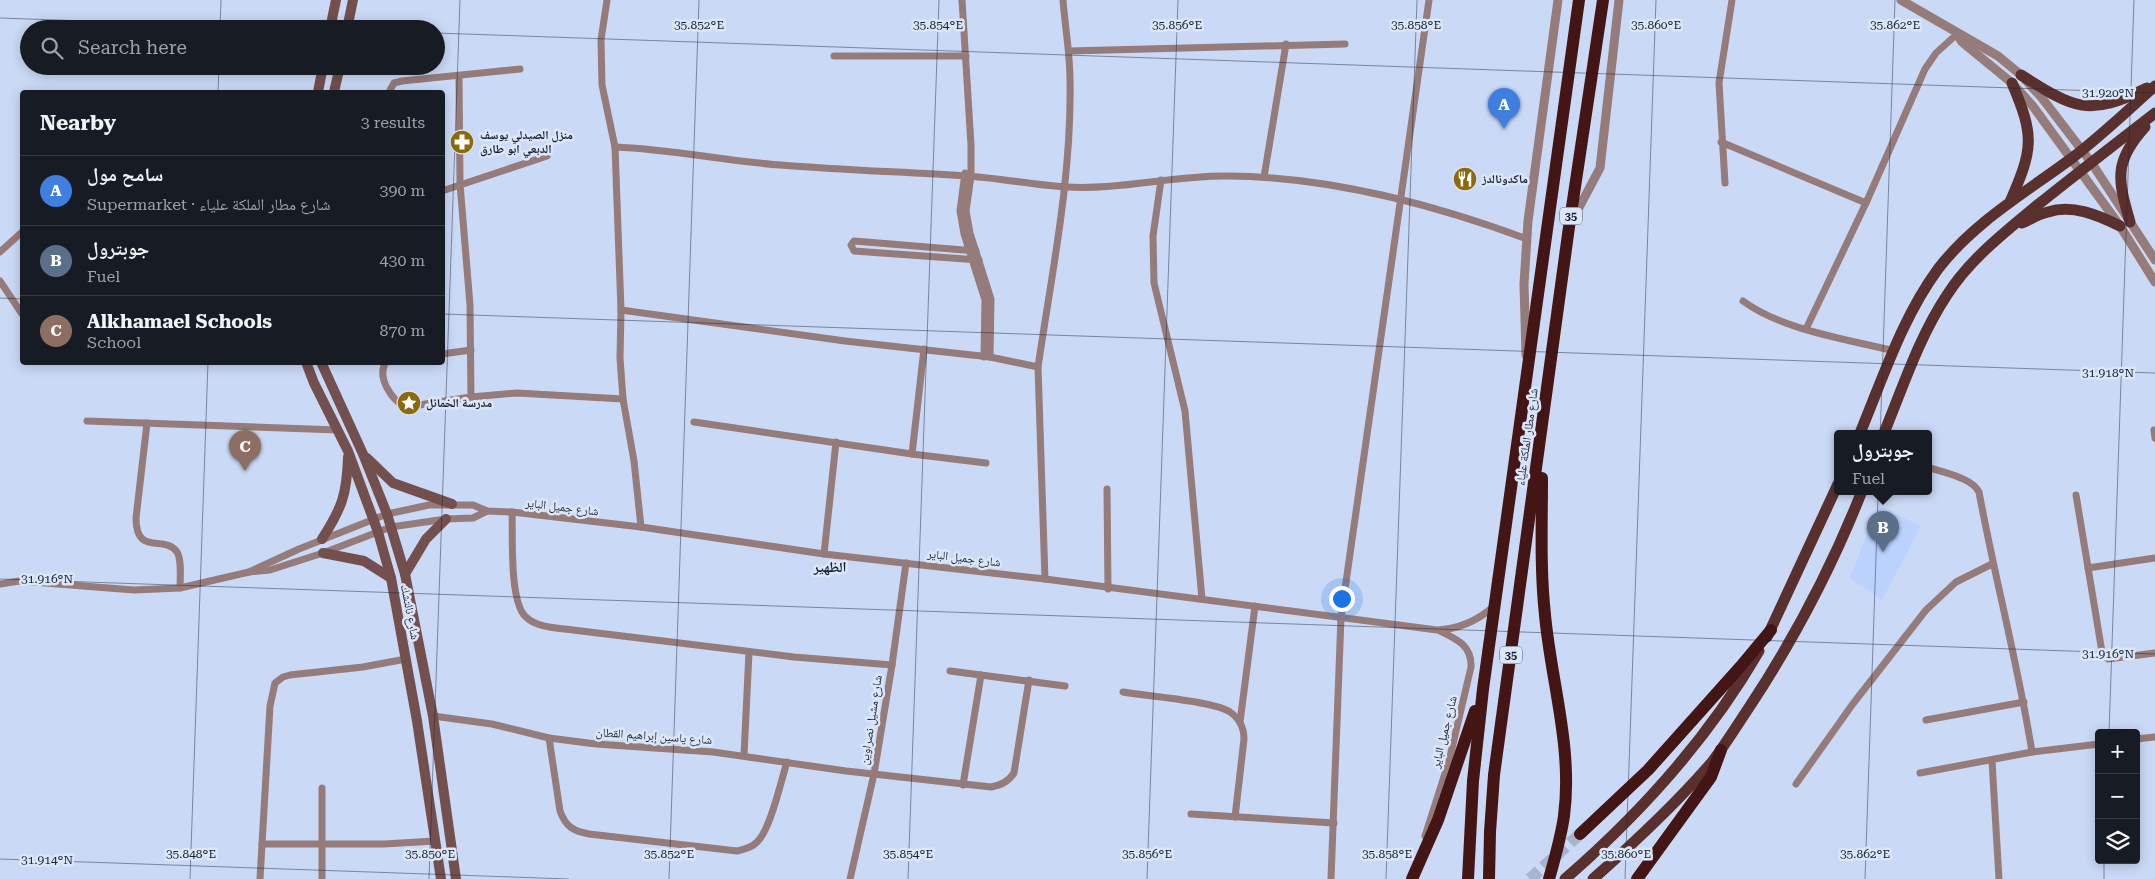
<!DOCTYPE html>
<meta charset="utf-8">
<style>
:root{--surface:#171b24;--page:#20242c;--text:#f1f3f6;--muted:#9ea1a6;--line:#363941;--accent:#b45309}
body{margin:0;font-family:"Roboto Serif","Noto Naskh Arabic",serif;background:var(--page);color:var(--text)}
.controls{position:absolute;right:15px;bottom:15px;display:grid;overflow:hidden;border-radius:5px;box-shadow:0 2px 12px #0003}
.controls button{width:45px;height:45px;display:grid;place-items:center;padding:0;border:0;border-bottom:1px solid var(--line);background:var(--surface);color:var(--text);font:25px sans-serif}
.you{position:absolute;left:1341px;top:598px;width:18px;height:18px;margin:-12px;border:4px solid #fff;border-radius:50%;background:#1a73e8;box-shadow:0 0 0 8px #1a73e833}
.badge{display:grid;place-items:center;width:32px;height:32px;border-radius:50%;background:var(--accent);color:#fff;font-size:16px;font-weight:700}
.pin{position:absolute;translate:-50% -41px;filter:drop-shadow(0 1px 2px #0008)}
.pin::after{content:'';position:absolute;top:26px;width:18px;height:15px;background:inherit;clip-path:polygon(0 0,100% 0,50% 100%)}
.popup{position:absolute;left:1834px;top:430px;width:98px;height:65px;box-sizing:border-box;display:grid;place-content:center;border-radius:5px;background:var(--surface);filter:drop-shadow(0 1px 4px #0005);font-size:16px;white-space:nowrap;color:var(--muted)}
.popup b{font-size:19px;color:var(--text)}
.popup::after{content:'';position:absolute;left:50%;top:100%;margin-left:-10px;border:10px solid transparent;border-top-color:var(--surface)}
.list{margin:0;padding:0;list-style:none}
h2{display:flex;justify-content:space-between;align-items:center;height:65px;margin:0;padding:0 20px;font-size:21px}
h2 small{font-size:16px;font-weight:400;color:var(--muted)}
.list li{display:grid;grid-template-columns:32px 1fr auto;gap:15px;align-items:center;box-sizing:border-box;height:70px;padding:0 20px;border-top:1px solid var(--line)}
.list b{display:block;font-size:19px;white-space:nowrap}
.list p{margin:0;font-size:16px;white-space:nowrap;color:var(--muted)}
.list em{font-size:16px;font-style:normal;color:var(--muted)}
.icon{flex:none;width:28px;height:28px;fill:none;stroke:currentColor;stroke-width:2;stroke-linecap:round;stroke-linejoin:round}
.map{position:relative;flex:none;width:2155px;height:879px;overflow:hidden}
.search{position:absolute;background:var(--surface);box-shadow:0 2px 12px #0003;left:20px;top:20px;width:425px;height:55px;display:flex;align-items:center;gap:12px;box-sizing:border-box;padding:0 18px;border-radius:28px;color:var(--muted);font-size:19px}
.panel{position:absolute;background:var(--surface);box-shadow:0 2px 12px #0003;left:20px;top:90px;width:425px;height:275px;border-radius:5px}
.map>svg:first-child{display:block}
.built{fill:#bbd2fd}
.lines{fill:none;stroke-linecap:round;stroke-linejoin:round}
.motorway-tunnel{stroke:#a7b4cf;stroke-width:12;stroke-dasharray:12 6;stroke-linecap:butt}
.minor{stroke:#957b79;stroke-width:7}
.tertiary{stroke:#957b79;stroke-width:9}
.secondary{stroke:#734f4d;stroke-width:10}
.primary{stroke:#5a302e;stroke-width:11}
.motorway{stroke:#441515;stroke-width:12}
.ticks{fill:none;stroke:#192234;stroke-width:1;stroke-opacity:0.45}
.labels{text-anchor:middle;stroke-width:5;stroke-linejoin:round;paint-order:stroke}
.shield{fill:#dbe6f9;stroke:#535d6f;stroke-width:1}
.shield-label{font-size:11px;font-weight:bold;fill:#192234}
.poi-label{font-size:12px;font-weight:bold;fill:#192234;stroke:#dbe6f9;text-anchor:start}
.street-label{font-size:12px;fill:#192234;stroke:#dbe6f9}
.neighbourhood-label{font-size:14px;font-weight:bold;fill:#192234;stroke:#dbe6f9}
.ticks-label{font-size:12px;text-anchor:middle;fill:#192234;stroke:#dbe6f9;stroke-width:5;stroke-linejoin:round;paint-order:stroke}
</style>
<div class="map">
<svg width="2155" height="879" viewBox="0 0 2155 879">
<rect width="100%" height="100%" fill="#cad9f6"/>
<!-- built -->
<path class="built" d="M1878,506L1921,526L1882,600L1850,578Z"/>
<g class="lines">
<!-- motorway-tunnel -->
<path class="motorway-tunnel" d="M1530,879L1580,834"/>
<!-- minor -->
<g class="minor">
<path d="M607,0L601,40L602,85L615,147L621,310L845,341L990,357L1038,367L1045,579"/>
<path d="M962,0L971,145V176L966,211L970,233L991,299L990,357"/>
<path d="M1069,51L1345,44"/>
<path d="M834,56H966"/>
<path d="M459,76L460,184L470,305L471,397"/>
<path d="M389,92L394,83L402,81L520,69"/>
<path d="M1721,142L1866,203"/>
<path d="M615,147C670,149 725,161 780,165C842,170 904,172 966,176C1000,178 1033,185 1067,187C1121,190 1175,175 1229,176C1331,177 1432,204 1527,239"/>
<path d="M965,173L960,211L964,234L985,300L984,357"/>
<path d="M1264,177L1286,44"/>
<path d="M1161,180L1153,236L1154,283L1185,411L1202,599"/>
<path d="M1725,183L1719,83L1732,0"/>
<path d="M442,191L547,156"/>
<path d="M976,251L854,241L851,245L854,251L979,260"/>
<path d="M0,252L22,232"/>
<path d="M0,281L22,314"/>
<path d="M1743,301C1782,330 1847,339 1894,351"/>
<path d="M621,310L620,358L623,399L634,461L641,527"/>
<path d="M1806,329L1866,203L1925,69L1936,53L1957,34"/>
<path d="M442,354L471,350"/>
<path d="M386,362C376,377 392,401 406,407L471,397L517,393L623,399"/>
<path d="M1038,367C1052,272 1072,176 1070,80C1070,53 1065,27 1063,0"/>
<path d="M87,421L338,430"/>
<path d="M694,422L912,454L986,463"/>
<path d="M147,423L136,518C136,557 165,534 177,552C182,560 180,578 180,588"/>
<path d="M2154,430L2155,438"/>
<path d="M912,454L924,349"/>
<path d="M1928,467C1943,473 1971,477 1979,492C1995,579 2018,664 2032,752"/>
<path d="M1107,489L1108,589"/>
<path d="M2076,495L2102,652L2108,659L2155,653"/>
<path d="M512,512C513,535 509,602 526,617C537,628 559,628 573,630L794,657L892,665"/>
<path d="M824,554L836,442"/>
<path d="M2088,568L2155,558"/>
<path d="M249,572L299,549L387,514L429,505H473L487,511L512,512L641,527L824,554L1045,579L1437,630C1459,629 1477,621 1493,607"/>
<path d="M0,584L19,581L134,590L180,588L249,572L270,570L323,553L391,527L446,519L473,518L487,511"/>
<path d="M950,671L1065,686"/>
<path d="M1123,692C1146,696 1213,701 1230,712C1240,719 1244,728 1244,739L1235,817"/>
<path d="M433,716L492,724L549,738L596,744L713,752L846,771L991,787C1001,785 1008,782 1014,773L1029,680"/>
<path d="M1926,720L2024,702"/>
<path d="M1240,722L1255,606"/>
<path d="M549,738L560,811C566,827 573,831 589,834L737,851C745,849 753,847 758,841C771,827 781,781 787,762"/>
<path d="M2136,739L2155,737"/>
<path d="M744,755L749,652"/>
<path d="M1992,761L1999,879"/>
<path d="M1920,773L2032,752L2099,744"/>
<path d="M1796,784L1852,705L1926,610L1956,582L1992,564"/>
<path d="M963,785L981,675"/>
<path d="M322,788V879"/>
<path d="M1191,814L1334,823"/>
<path d="M1425,836L1449,761L1471,667C1472,646 1457,639 1440,631"/>
<path d="M262,844H384L435,841"/>
<path d="M260,879L270,706L275,683L283,677L290,675L363,667L406,659"/>
<path d="M850,879L874,774L892,665L906,563"/>
<path d="M1331,879L1341,617L1429,0"/>
</g>
<!-- tertiary -->
<g class="tertiary">
<path d="M1901,0L1998,56L2021,75L2042,98L2091,162L2155,260"/>
<path d="M1957,34L1962,42L2012,83L2032,105L2120,226L2155,282"/>
<path d="M1574,217L1600,168L1619,0"/>
<path d="M1526,355L1524,284L1528,221L1558,0"/>
</g>
<!-- secondary -->
<g class="secondary">
<path d="M330,29L336,0"/>
<path d="M347,29L353,0"/>
<path d="M318,92L323,66"/>
<path d="M334,92L340,66"/>
<path d="M306,362L314,383L348,451L378,532L391,578L417,721L441,879"/>
<path d="M321,362L363,454L387,514L405,574L433,716L456,879"/>
<path d="M367,458L393,483L452,504"/>
<path d="M322,539C342,508 347,494 348,457"/>
<path d="M323,553L364,561L391,578"/>
<path d="M405,574L426,539L446,519"/>
</g>
<!-- primary -->
<g class="primary">
<path d="M2021,75C2075,109 2088,117 2147,88"/>
<path d="M2010,202C2033,149 2035,137 2012,83"/>
<path d="M2130,222C2118,180 2113,162 2145,127"/>
<path d="M2022,223C2031,219 2039,214 2048,212C2072,204 2098,215 2120,226"/>
<path d="M1860,433C1883,378 1902,318 1938,269C1974,222 2025,193 2072,158C2101,136 2128,110 2155,86"/>
<path d="M1884,433C1903,387 1919,337 1947,295C1970,259 2003,234 2035,207C2075,175 2115,144 2155,113"/>
<path d="M1767,637L1838,484"/>
<path d="M1565,879C1641,813 1708,739 1759,651"/>
<path d="M1593,879C1635,842 1676,804 1712,762C1725,745 1736,727 1748,709C1793,641 1832,567 1862,491"/>
</g>
<!-- motorway -->
<g class="motorway">
<path d="M1542,478C1542,523 1540,569 1545,615C1551,681 1573,748 1564,816C1561,837 1555,858 1549,879"/>
<path d="M1580,834L1648,770L1741,666L1771,630"/>
<path d="M1412,879L1438,820L1475,711"/>
<path d="M1468,879L1473,781L1483,689L1579,0"/>
<path d="M1489,879L1490,832L1494,775L1569,227L1603,0"/>
<path d="M1637,879L1711,777L1721,750"/>
</g>
</g>
<!-- ticks -->
<path class="ticks" d="M0,18L313,29M220,29L221,0M436,33L2155,93M218,92L219,66M0,298L22,299M442,314L2155,373M0,579L2155,654M2109,733L2134,0M0,859L569,879M190,879L208,362M429,879L460,0M669,879L699,0M908,879L939,0M1147,879L1178,0M1386,879L1417,0M1625,879L1656,0M1865,879L1895,0M2104,879V860"/>
<!-- icons -->
<defs>
<g id="pharmacy-disc" transform="scale(1.25)"><circle r="9.5" fill="#8d690c" stroke="#dbe6f9"/><path d="M-2-6h4v4h4v4h-4v4h-4v-4h-4v-4h4Z" fill="#fff"/></g>
<g id="restaurant-disc" transform="scale(1.25)"><circle r="9.5" fill="#8d690c" stroke="#dbe6f9"/><path d="M-5-6h1v4h1v-4h1v4h1v-4h1v5L-1.5 .5V6h-2V.5L-5-1ZM5-6V6H3V1.5H1.5Q1.5-4 5-6Z" fill="#fff"/></g>
<g id="sight-disc" transform="scale(1.25)"><circle r="9.5" fill="#8d690c" stroke="#dbe6f9"/><path d="M0-6L1.8-2.2L6-1.7L2.9 1.2L3.7 5.4L0 3.3L-3.7 5.4L-2.9 1.2L-6-1.7L-1.8-2.2Z" fill="#fff"/></g>
</defs>
<g fill-rule="evenodd">
<use href="#pharmacy-disc" x="462" y="142"/>
<use href="#restaurant-disc" x="1465" y="179"/>
<use href="#sight-disc" x="409" y="403"/>
</g>
<g class="labels">
<!-- shield labels -->
<g class="shield">
<rect x="1560" y="207.5" width="22" height="17" rx="4"/>
<rect x="1500" y="646.5" width="22" height="17" rx="4"/>
</g>
<g class="shield-label">
<text x="1571" y="220">35</text>
<text x="1511" y="659">35</text>
</g>
<!-- poi labels -->
<g class="poi-label">
<text x="480" y="139">منزل الصيدلي يوسف<tspan x="480" dy="14">الدبعي ابو طارق</tspan></text>
<text x="1482" y="183">ماكدونالدز</text>
<text x="426" y="407">مدرسة الخمائل</text>
</g>
<!-- street labels -->
<g class="street-label">
<text transform="translate(1527 437) rotate(-82)" y="4">شارع مطار الملكة علياء</text>
<text transform="translate(562 507) rotate(7)" y="4">شارع جميل الباير</text>
<text transform="translate(964 558) rotate(7)" y="4">شارع جميل الباير</text>
<text transform="translate(410 612) rotate(79)" y="4">شارع نالتشك</text>
<text transform="translate(871 720) rotate(-81)" y="4">شارع مشيل نصراوين</text>
<text transform="translate(1444 732) rotate(-76)" y="4">شارع جميل الباير</text>
<text transform="translate(654 736) rotate(4)" y="4">شارع ياسين إبراهيم القطان</text>
</g>
<!-- neighbourhood labels -->
<g class="neighbourhood-label">
<text x="830" y="572">الظهير</text>
</g>
</g>
<g class="ticks-label">
<text x="699" y="29">35.852°E</text>
<text x="938" y="29">35.854°E</text>
<text x="1177" y="29">35.856°E</text>
<text x="1416" y="29">35.858°E</text>
<text x="1656" y="29">35.860°E</text>
<text x="1895" y="29">35.862°E</text>
<text x="2108" y="97">31.920°N</text>
<text x="2108" y="377">31.918°N</text>
<text x="47" y="583">31.916°N</text>
<text x="2108" y="658">31.916°N</text>
<text x="191" y="858">35.848°E</text>
<text x="430" y="858">35.850°E</text>
<text x="669" y="858">35.852°E</text>
<text x="908" y="858">35.854°E</text>
<text x="1147" y="858">35.856°E</text>
<text x="1387" y="858">35.858°E</text>
<text x="1626" y="858">35.860°E</text>
<text x="1865" y="858">35.862°E</text>
<text x="47" y="864">31.914°N</text>
</g>
</svg>
<div class="controls">
<button>+</button>
<button>−</button>
<button><svg class="icon" aria-label="layers" viewBox="0 0 24 24"><path d="M12 4l9 5-9 5-9-5zM3 14l9 5 9-5"/></svg></button>
</div>
<div class="you"></div>
<div class="pin badge" style="left:1504px;top:129px;background:#3f7fe0">A</div>
<div class="pin badge" style="left:1883px;top:552px;background:#5c6f8a">B</div>
<div class="popup"><b>جوبترول</b>Fuel</div>
<div class="pin badge" style="left:245px;top:471px;background:#8d6e63">C</div>
<div class="search"><svg class="icon" aria-label="search" viewBox="0 0 24 24"><circle cx="10" cy="10" r="6"/><path d="M15 15l6 6"/></svg>Search here</div>
<section class="panel">
<h2>Nearby<small>3 results</small></h2>
<ul class="list">
<li><span class="badge" style="background:#3f7fe0">A</span><div><b>سامح مول</b><p>Supermarket · شارع مطار الملكة علياء</p></div><em>390 m</em></li>
<li><span class="badge" style="background:#5c6f8a">B</span><div><b>جوبترول</b><p>Fuel</p></div><em>430 m</em></li>
<li><span class="badge" style="background:#8d6e63">C</span><div><b>Alkhamael Schools</b><p>School</p></div><em>870 m</em></li>
</ul>
</section>
</div>
